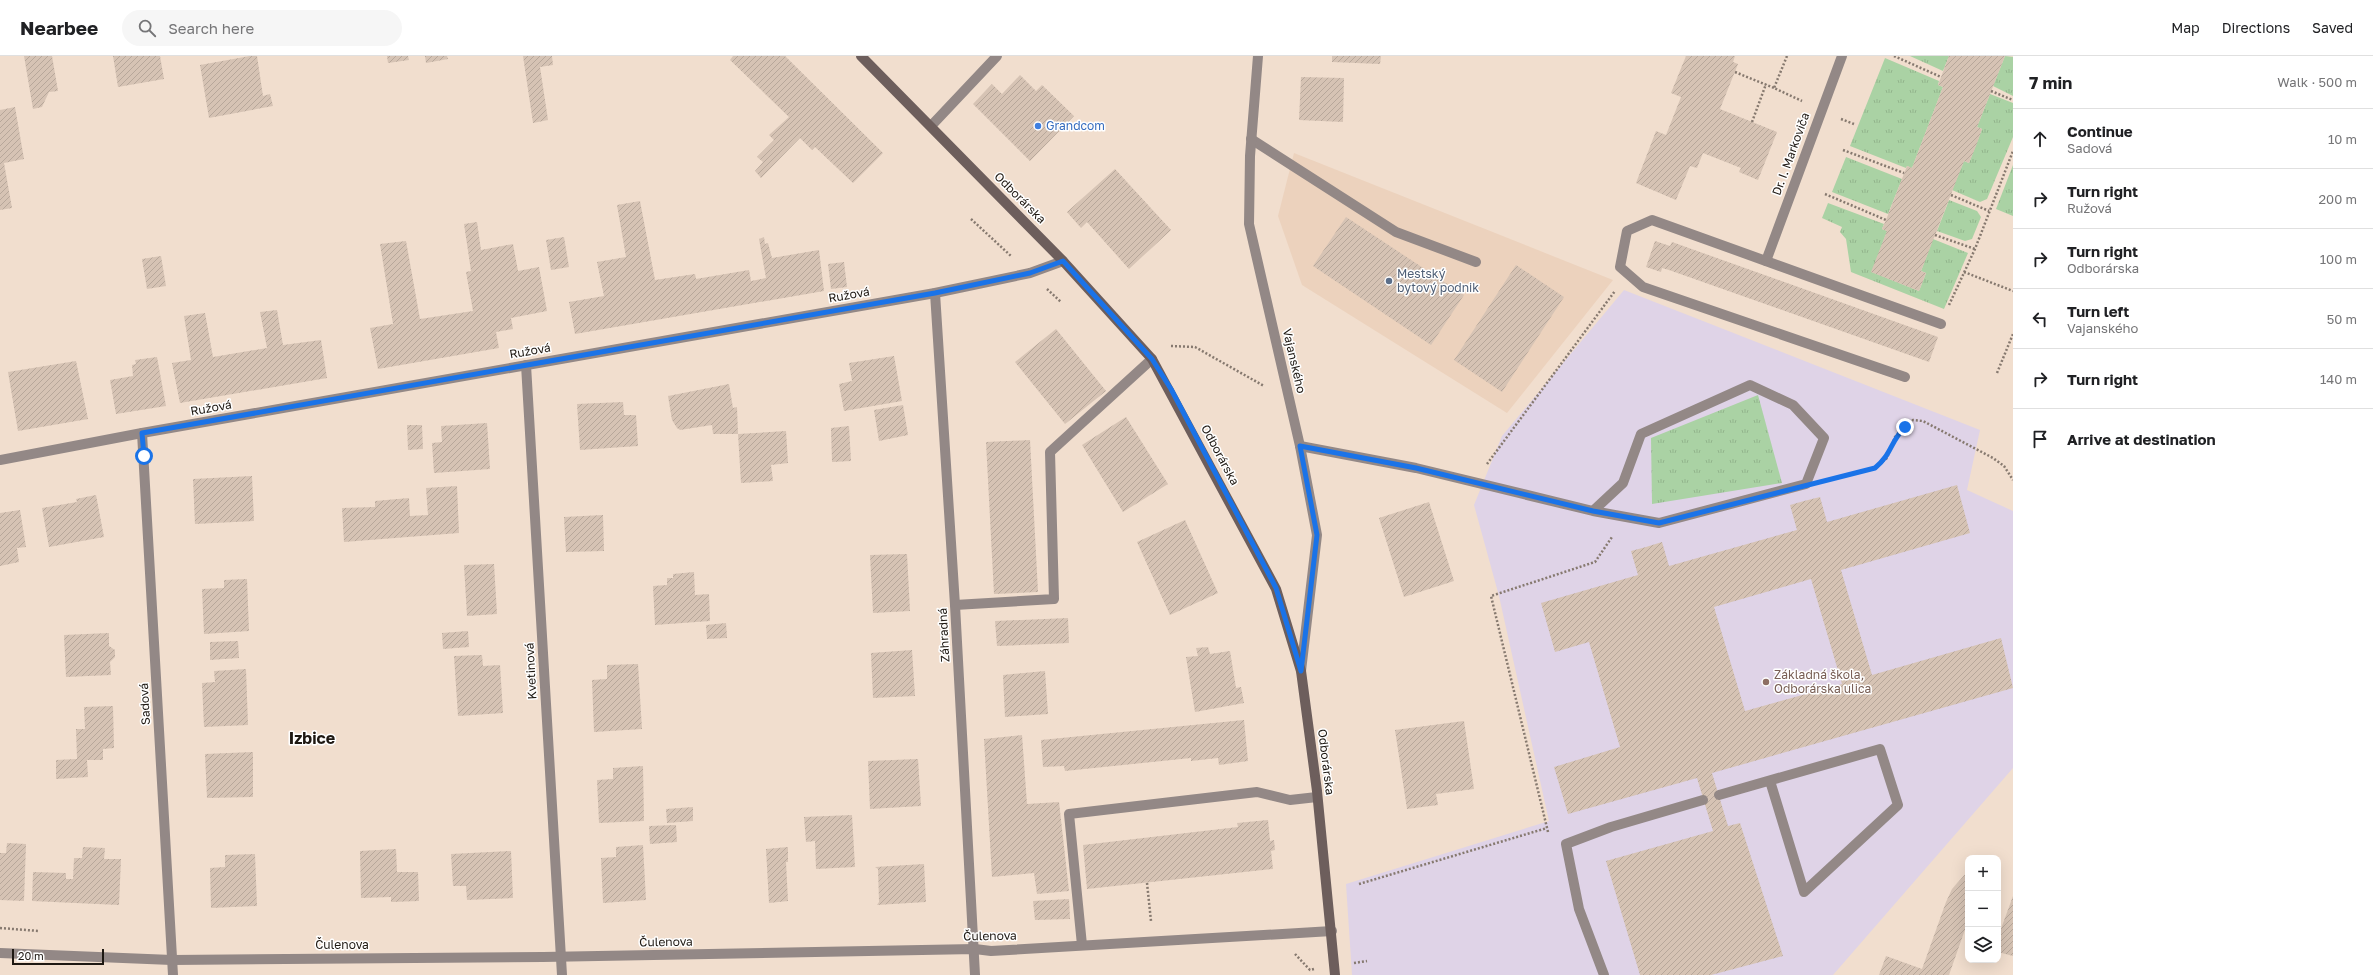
<!DOCTYPE html>
<meta charset="utf-8">
<style>
:root{--surface:#fff;--page:#f6f6f6;--text:#202124;--muted:#757577;--line:#e0e0e0}
body{margin:0;font-family:"Golos Text",sans-serif;background:var(--page);color:var(--text)}
.controls{position:absolute;right:12px;bottom:12px;display:grid;overflow:hidden;border-radius:8px;box-shadow:0 4px 16px #0002}
.controls button{width:36px;height:36px;display:grid;place-items:center;padding:0;border:0;border-bottom:1px solid var(--line);background:var(--surface);color:var(--text);font:20px sans-serif}
.scale{position:absolute;left:12px;bottom:10px;width:92px;box-sizing:border-box;padding-left:4px;border:2px solid #1e1812;border-top:0;font-size:11px;line-height:14px;white-space:nowrap;color:#1e1812;-webkit-text-stroke:3px #fff;paint-order:stroke}
.stop{position:absolute;width:12px;height:12px;margin:-9px;border:3px solid #1a73e8;border-radius:50%;background:#fff}
.stop.end{background:#1a73e8;border-color:#fff;box-shadow:0 1px 4px #0008}
.list{margin:0;padding:0;list-style:none}
h2{display:flex;justify-content:space-between;align-items:center;height:52px;margin:0;padding:0 16px;font-size:17px}
h2 small{font-size:13px;font-weight:400;color:var(--muted)}
.list li{display:grid;grid-template-columns:26px 1fr auto;gap:12px;align-items:center;box-sizing:border-box;height:60px;padding:0 16px;border-top:1px solid var(--line)}
.list b{display:block;font-size:15px;white-space:nowrap}
.list p{margin:0;font-size:13px;white-space:nowrap;color:var(--muted)}
.list em{font-size:13px;font-style:normal;color:var(--muted)}
.icon{flex:none;width:22px;height:22px;fill:none;stroke:currentColor;stroke-width:2;stroke-linecap:round;stroke-linejoin:round}
.map{position:relative;flex:none;width:2013px;height:919px;overflow:hidden}
header{display:flex;align-items:center;gap:24px;box-sizing:border-box;height:56px;padding:0 20px;background:var(--surface);border-bottom:1px solid var(--line)}
header strong{font-size:19px}
nav{display:flex;gap:22px;margin-inline-start:auto;font-size:14px}
.search{width:280px;height:36px;background:var(--page);display:flex;align-items:center;gap:10px;box-sizing:border-box;padding:0 14px;border-radius:22px;color:var(--muted);font-size:15px}
main{display:flex}
aside{flex:1;background:var(--surface)}
.map>svg:first-child{display:block}
.built{fill:#ecd2bd}
.education{fill:#dfd3e7}
.grass{fill:url(#grass-tufts)}
.building{fill:url(#building-hatch);fill-rule:evenodd}
.lines{fill:none;stroke-linecap:round;stroke-linejoin:round}
.path{stroke:#86796f;stroke-width:2.5;stroke-dasharray:2 2;stroke-linecap:butt}
.service{stroke:#938886;stroke-width:10}
.minor{stroke:#938886;stroke-width:10}
.secondary{stroke:#6d5e5c;stroke-width:10}
.route{stroke:#1a73e8;stroke-width:5}
.shop-dot{fill:#3f7fe0;stroke:#fff;stroke-width:1.5}
.service-dot{fill:#5c6f8a;stroke:#fff;stroke-width:1.5}
.education-dot{fill:#8d6e63;stroke:#fff;stroke-width:1.5}
.labels{text-anchor:middle;stroke-width:3;stroke-linejoin:round;paint-order:stroke}
.shop-label{font-size:12px;fill:#366cbe;stroke:#fff;text-anchor:start}
.street-label{font-size:12px;fill:#1e1812;stroke:#fff}
.service-label{font-size:12px;fill:#4e5e75;stroke:#fff;text-anchor:start}
.education-label{font-size:12px;fill:#785e54;stroke:#fff;text-anchor:start}
.district-label{font-size:16px;font-weight:bold;fill:#1e1812;stroke:#fff}
</style>
<header>
<strong>Nearbee</strong>
<div class="search"><svg class="icon" aria-label="search" viewBox="0 0 24 24"><circle cx="10" cy="10" r="6"/><path d="M15 15l6 6"/></svg>Search here</div>
<nav><a>Map</a><a>Directions</a><a>Saved</a></nav>
</header>
<main>
<div class="map">
<svg width="2013" height="919" viewBox="0 0 2013 919">
<defs>
<pattern id="grass-tufts" width="24" height="20" patternUnits="userSpaceOnUse"><rect width="24" height="20" fill="#aad2a4"/><path d="M3 7l-1-3M5 7V3M7 7l1-3M15 17l-1-3M17 17v-4M19 17l1-3" fill="none" stroke="#92b48c"/></pattern>
<pattern id="building-hatch" width="6" height="6" patternUnits="userSpaceOnUse"><rect width="6" height="6" fill="#d6c3b4"/><path d="M-1 1l2-2M0 6l6-6M5 7l2-2" fill="none" stroke="#b7a79a"/></pattern>
</defs>
<rect width="100%" height="100%" fill="#f1dece"/>
<!-- built -->
<path class="built" d="M1294,97L1613,224L1507,357L1302,229L1278,160Z"/>
<!-- education -->
<path class="education" d="M1624,234L1980,374L1967,434L2013,455V712L1833,919H1352L1346,828L1549,765L1499,540L1474,449L1502,380Z"/>
<!-- grass -->
<g class="grass">
<path d="M1910,0H1949L1943,15Z"/>
<path d="M2005,0L2013,1V40L1993,30Z"/>
<path d="M1885,2L1939,25L1938,29L1943,31L1912,112L1907,110L1906,112L1850,90Z"/>
<path d="M1990,38L2013,47V81L1987,143L1980,146L1952,134L1964,105L1969,107L1982,73L1977,71Z"/>
<path d="M1846,101L1902,123L1888,158L1832,136Z"/>
<path d="M2013,109V160L1996,153Z"/>
<path d="M1949,144L1977,155L1981,161L1972,183L1965,185L1937,175Z"/>
<path d="M1828,147L1884,168L1882,173L1887,175L1872,216L1919,235L1926,217L1921,215L1933,183L1968,197L1944,253L1851,216L1846,183L1840,176L1842,171L1822,162Z"/>
<path d="M1758,339L1782,427L1652,448L1651,382Z"/>
</g>
<!-- building -->
<g class="building">
<path d="M24,0H52L58,35L49,36L42,51L33,53Z"/>
<path d="M113,0H160L164,23L118,31Z"/>
<path d="M250,0H257L263,40L270,38L273,50L209,62L200,9Z"/>
<path d="M387,0H408L409,4L388,7Z"/>
<path d="M425,0H447L448,3L426,7Z"/>
<path d="M523,0H552L553,9L540,11L548,64L533,67Z"/>
<path d="M733,0H785L883,97L853,127L815,91L812,94L800,82L761,122L755,115L763,106L757,101L774,84L769,79L789,61L730,4Z"/>
<path d="M1332,0H1381L1380,8L1332,6Z"/>
<path d="M1686,0H1735L1733,6L1738,8L1720,53L1777,76L1758,124L1739,116L1741,112L1703,97L1697,112L1690,110L1676,144L1636,127L1656,75L1666,79L1681,41L1671,37Z"/>
<path d="M1949,0H2005L1977,71L1982,73L1976,90L1969,107L1964,105L1921,215L1926,217L1919,235L1871,216L1887,175L1882,173L1886,164L1907,110L1912,112L1943,31L1938,29Z"/>
<path d="M1020,19L1036,35L1042,29L1074,60L1030,105L973,48L992,28L1002,38Z"/>
<path d="M1301,21L1344,22L1343,66L1299,64Z"/>
<path d="M15,51L24,103L4,107L12,152L0,154V54Z"/>
<path d="M1115,113L1171,174L1129,213L1087,166L1081,172L1067,156Z"/>
<path d="M640,145L655,224L695,218L696,223L749,214L751,225L766,222L759,183L764,181L765,188L768,187L772,202L819,194L824,235L575,278L569,246L604,240L597,206L626,201L617,149Z"/>
<path d="M1346,161L1464,239L1431,289L1313,210Z"/>
<path d="M477,166L481,194L513,188L518,215L539,211L547,255L511,262L513,273L496,276L499,292L378,313L370,272L393,268L380,188L406,185L420,263L473,255L466,216L471,215L464,168Z"/>
<path d="M564,181L569,211L551,214L546,184Z"/>
<path d="M1655,185L1670,190L1672,186L1938,281L1929,306L1669,214L1662,212L1661,216L1646,211Z"/>
<path d="M161,200L166,230L147,233L142,203Z"/>
<path d="M844,206L847,231L831,233L828,208Z"/>
<path d="M1516,209L1564,241L1502,336L1454,304Z"/>
<path d="M277,254L283,289L321,284L327,322L180,347L172,307L191,304L184,260L205,257L213,301L267,292L260,256Z"/>
<path d="M1056,273L1106,335L1065,368L1015,306Z"/>
<path d="M894,300L902,345L844,355L839,328L852,325L849,307Z"/>
<path d="M157,301L166,350L116,358L110,324L133,320L132,309L136,308L135,304Z"/>
<path d="M76,305L88,363L18,375L8,316Z"/>
<path d="M729,328L733,352L737,351L738,378H713L712,369L680,374L677,372L672,364L668,340Z"/>
<path d="M623,346L624,359H636L638,390L580,394L577,348Z"/>
<path d="M903,349L908,379L879,385L874,354Z"/>
<path d="M1126,361L1168,428L1123,456L1082,389Z"/>
<path d="M487,367L490,413L434,417L432,387L442,386L441,370Z"/>
<path d="M407,369H422L423,393L408,394Z"/>
<path d="M849,370L851,405L832,406L831,372Z"/>
<path d="M786,375L788,407L771,409L773,425L741,427L738,378Z"/>
<path d="M1030,384L1038,536L994,538L986,386Z"/>
<path d="M252,420L254,465L195,468L193,423Z"/>
<path d="M1957,429L1970,477L1841,514L1872,619L2001,582L2013,632L1712,717L1728,770L1740,767L1783,900L1711,919H1640L1606,805L1713,775L1697,722L1568,758L1554,711L1620,691L1589,586L1555,596L1541,547L1638,519L1631,495L1646,491L1662,486L1669,510L1797,474L1790,449L1804,445L1820,441L1827,466ZM1811,523L1842,628L1745,655L1714,551Z"/>
<path d="M457,430L459,477L344,486L342,452L375,451V445L409,442L410,460L428,459L426,432Z"/>
<path d="M96,439L104,481L49,491L42,452L77,446L76,443Z"/>
<path d="M1429,446L1454,525L1404,541L1379,462Z"/>
<path d="M20,454L26,491L17,492L19,506L0,510V457Z"/>
<path d="M603,459L604,495L566,496L564,461Z"/>
<path d="M1185,464L1218,537L1170,559L1137,486Z"/>
<path d="M907,498L910,555L873,557L870,499Z"/>
<path d="M494,508L497,558L467,560L464,509Z"/>
<path d="M694,516L695,539L709,538L710,565L655,569L653,530L667,529V522H673V518Z"/>
<path d="M247,523L249,575L204,578L202,533L224,532V524Z"/>
<path d="M1068,562L1069,587L997,590L995,565Z"/>
<path d="M726,567L727,582L707,583L706,569Z"/>
<path d="M468,575L469,591L443,593L442,577Z"/>
<path d="M109,577V590L115,594V601L110,606L111,619L66,621L64,579Z"/>
<path d="M238,585L239,602L210,604V586Z"/>
<path d="M1208,591L1210,598L1230,595L1236,632L1241,631L1244,647L1195,656L1186,601L1198,600L1196,592Z"/>
<path d="M912,594L915,640L873,642L871,597Z"/>
<path d="M482,599L483,610L500,609L503,657L458,660L454,600Z"/>
<path d="M638,608L642,673L594,676L592,624L607,623V609Z"/>
<path d="M246,613L248,669L204,671L202,627L215,626L214,615Z"/>
<path d="M1045,615L1048,658L1005,661L1003,619Z"/>
<path d="M113,650L114,692L103,693V704H87L88,721L56,723V704L77,703L76,673H85L84,651Z"/>
<path d="M1244,664L1248,705L1219,709L1218,702L1191,705V702L1065,715L1064,710L1043,711L1041,684Z"/>
<path d="M1464,665L1474,733L1436,738L1438,749L1407,753L1395,674Z"/>
<path d="M1022,679L1027,748L1059,746L1069,835L1037,838L1034,817L992,821L984,683Z"/>
<path d="M253,696V741L207,742L205,698Z"/>
<path d="M918,703L921,750L870,753L868,705Z"/>
<path d="M643,710L644,765L599,767L597,724L613,723V712Z"/>
<path d="M693,751V765L667,767L666,753Z"/>
<path d="M852,759L855,811L816,813L815,785L806,786L804,761Z"/>
<path d="M1268,764L1270,785L1274,784L1275,794L1271,795L1273,813L1087,833L1083,789L1238,771L1237,767Z"/>
<path d="M676,769L677,786L650,788L649,770Z"/>
<path d="M7,787L26,788L24,845L0,844V797H6Z"/>
<path d="M643,789L646,844L603,847L601,802L616,801V791Z"/>
<path d="M83,791L105,792L104,803H121L119,849L32,845L33,816L66,817V823H73L74,802H82Z"/>
<path d="M788,791V806H786L788,845L769,847L766,793Z"/>
<path d="M396,793L397,816H418L419,845L391,846V841L361,842L360,795Z"/>
<path d="M511,795L513,842L467,844L466,830H453L451,798Z"/>
<path d="M255,798L257,850L211,852L210,812L225,811V799Z"/>
<path d="M924,808L926,846L877,849L879,846L878,813L875,811Z"/>
<path d="M1968,815V865L1949,919H1879L1886,900L1922,913L1946,846L1952,833Z"/>
<path d="M2013,840V900L1998,896V881Z"/>
<path d="M1069,843L1070,863L1035,864L1033,845Z"/>
</g>
<g class="lines">
<!-- path -->
<g class="path">
<path d="M1787,0L1774,32L1802,45"/>
<path d="M1894,0L1941,21"/>
<path d="M1735,16L1774,32"/>
<path d="M1991,35L2013,44"/>
<path d="M1841,63L1854,68"/>
<path d="M1752,66L1766,28"/>
<path d="M1843,94L1904,117"/>
<path d="M1825,138L1886,164"/>
<path d="M1951,139L1989,155"/>
<path d="M971,163L1011,200"/>
<path d="M1935,179L1975,193"/>
<path d="M1964,216L2013,235"/>
<path d="M1047,233L1061,246"/>
<path d="M1949,249L1975,193L2013,95"/>
<path d="M1171,290L1195,291L1264,330"/>
<path d="M1997,317L2013,278"/>
<path d="M1487,408L1615,235"/>
<path d="M1830,423L1875,412L1887,402L1895,381L1913,364L1923,365L1993,402L2004,410L2013,424"/>
<path d="M1548,776L1491,540L1595,506L1612,481"/>
<path d="M1147,827L1151,865"/>
<path d="M1359,828L1547,772"/>
<path d="M0,872L39,875"/>
<path d="M1295,898L1310,914L1314,913"/>
<path d="M1354,907L1367,905"/>
</g>
<!-- service -->
<g class="service">
<path d="M931,70L997,0"/>
<path d="M1251,83L1396,176L1476,206"/>
<path d="M1905,321L1643,231L1620,211L1627,175L1652,164L1941,268"/>
<path d="M1300,390L1416,412L1593,455L1659,467L1806,428L1824,382L1793,349L1750,329L1641,378L1623,427L1593,455"/>
<path d="M955,549L1054,543L1050,396L1152,303"/>
<path d="M1719,739L1880,693L1898,749L1804,836L1770,725"/>
<path d="M1082,889L1069,758L1257,736L1290,744L1317,741"/>
<path d="M1604,919L1579,853L1566,788L1611,771L1703,744"/>
</g>
<!-- minor -->
<g class="minor">
<path d="M1258,0L1250,100L1249,168L1300,390L1317,479L1301,615"/>
<path d="M1766,205L1842,0"/>
<path d="M935,237L955,549L975,919"/>
<path d="M526,309L562,919"/>
<path d="M142,377L173,919"/>
<path d="M0,404L142,377L935,237L1030,217L1063,205"/>
<path d="M0,897L172,904L543,901L975,893L991,895L1332,875"/>
</g>
<!-- secondary -->
<path class="secondary" d="M861,0L1063,205L1152,303L1276,533L1301,615L1317,735L1335,919"/>
</g>
<g class="lines">
<!-- route -->
<path class="route" d="M144,400L142,377L935,237L1030,217L1063,205L1152,303L1171,333L1276,532L1301,615L1317,479L1300,390L1416,412L1593,455L1659,467L1875,412C1892,398 1890,386 1905,371"/>
</g>
<!-- markers -->
<circle class="shop-dot" cx="1038" cy="70" r="4"/>
<circle class="service-dot" cx="1389" cy="225" r="4"/>
<circle class="education-dot" cx="1766" cy="626" r="4"/>
<g class="labels">
<!-- shop labels -->
<g class="shop-label">
<text x="1046" y="74">Grandcom</text>
</g>
<!-- street labels -->
<g class="street-label">
<text transform="translate(1791 98) rotate(-70)" y="4">Dr. I. Markoviča</text>
<text transform="translate(1020 142) rotate(45)" y="4">Odborárska</text>
<text transform="translate(849 239) rotate(-10)" y="4">Ružová</text>
<text transform="translate(530 295) rotate(-10)" y="4">Ružová</text>
<text transform="translate(1294 305) rotate(77)" y="4">Vajanského</text>
<text transform="translate(211 352) rotate(-10)" y="4">Ružová</text>
<text transform="translate(1220 399) rotate(62)" y="4">Odborárska</text>
<text transform="translate(944 579) rotate(-93)" y="4">Záhradná</text>
<text transform="translate(531 615) rotate(-93)" y="4">Kvetinová</text>
<text transform="translate(145 648) rotate(-93)" y="4">Sadová</text>
<text transform="translate(1326 706) rotate(83)" y="4">Odborárska</text>
<text transform="translate(990 880) rotate(-1)" y="4">Čulenova</text>
<text transform="translate(666 886) rotate(-1)" y="4">Čulenova</text>
<text x="342" y="893">Čulenova</text>
</g>
<!-- service labels -->
<g class="service-label">
<text x="1397" y="222">Mestský<tspan x="1397" dy="14">bytový podnik</tspan></text>
</g>
<!-- education labels -->
<g class="education-label">
<text x="1774" y="623">Základná škola,<tspan x="1774" dy="14">Odborárska ulica</tspan></text>
</g>
<!-- district labels -->
<g class="district-label">
<text x="312" y="688">Izbice</text>
</g>
</g>
</svg>
<div class="controls">
<button>+</button>
<button>−</button>
<button><svg class="icon" aria-label="layers" viewBox="0 0 24 24"><path d="M12 4l9 5-9 5-9-5zM3 14l9 5 9-5"/></svg></button>
</div>
<div class="scale">20 m</div>
<div class="stop" style="left:144px;top:400px"></div>
<div class="stop end" style="left:1905px;top:371px"></div>
</div>
<aside>
<h2>7 min<small>Walk · 500 m</small></h2>
<ul class="list">
<li><svg class="icon" aria-label="ahead" viewBox="0 0 24 24"><path d="M12 20V5M6 11l6-6 6 6"/></svg><div><b>Continue</b><p>Sadová</p></div><em>10 m</em></li>
<li><svg class="icon" aria-label="right" viewBox="0 0 24 24"><path d="M7 20v-9h11M14 6l5 5-5 5"/></svg><div><b>Turn right</b><p>Ružová</p></div><em>200 m</em></li>
<li><svg class="icon" aria-label="right" viewBox="0 0 24 24"><path d="M7 20v-9h11M14 6l5 5-5 5"/></svg><div><b>Turn right</b><p>Odborárska</p></div><em>100 m</em></li>
<li><svg class="icon" aria-label="left" viewBox="0 0 24 24"><path d="M17 20v-9H6M10 6l-5 5 5 5"/></svg><div><b>Turn left</b><p>Vajanského</p></div><em>50 m</em></li>
<li><svg class="icon" aria-label="right" viewBox="0 0 24 24"><path d="M7 20v-9h11M14 6l5 5-5 5"/></svg><div><b>Turn right</b></div><em>140 m</em></li>
<li><svg class="icon" aria-label="arrive" viewBox="0 0 24 24"><path d="M6 21V4h12l-3 4 3 4H6"/></svg><div><b>Arrive at destination</b></div></li>
</ul>
</aside>
</main>
